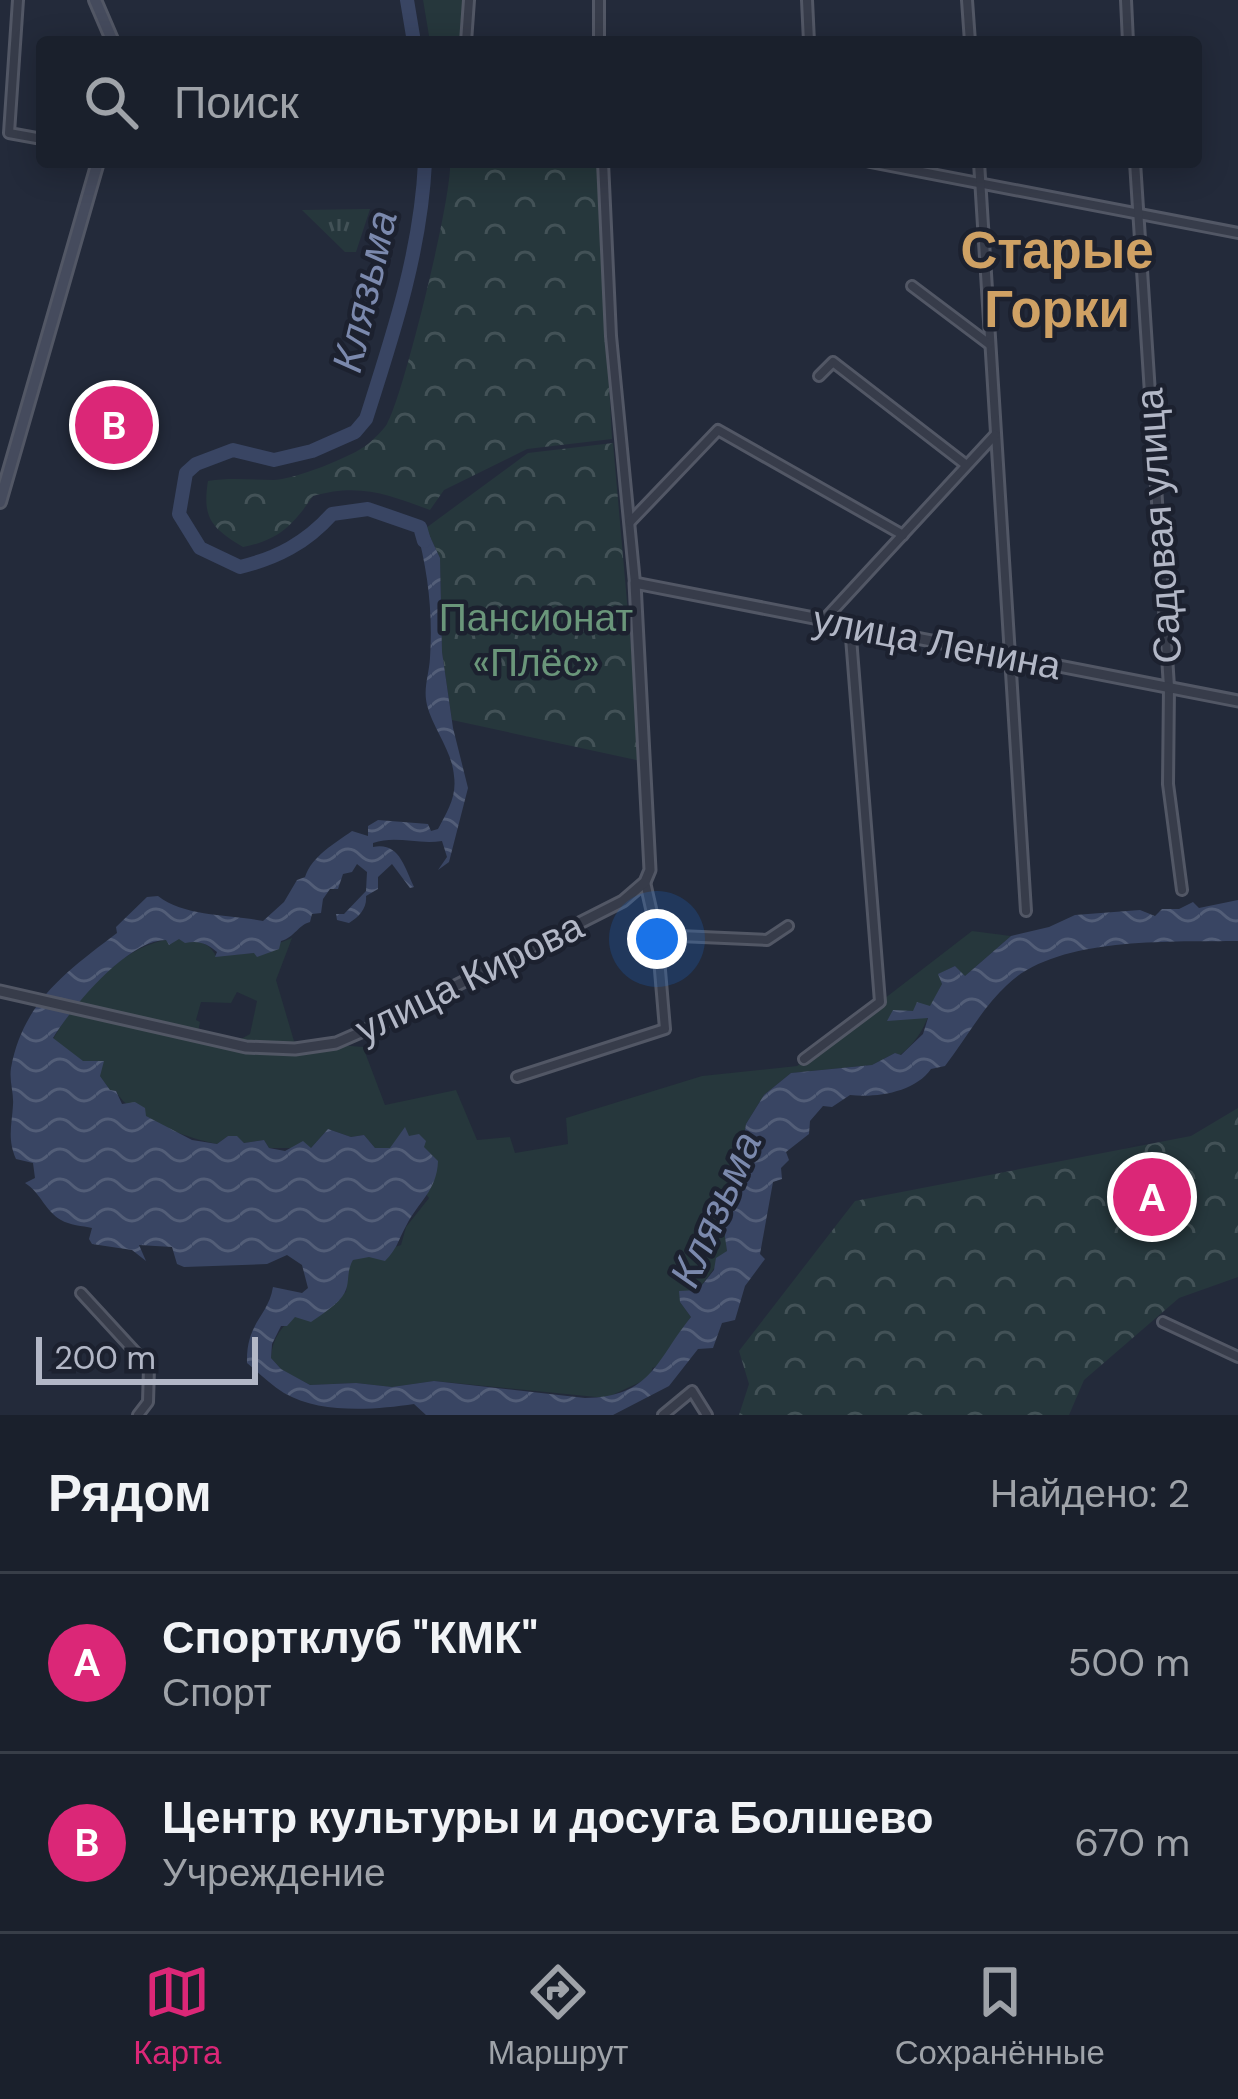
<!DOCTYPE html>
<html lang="ru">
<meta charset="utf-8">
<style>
:root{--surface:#1a202c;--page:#232834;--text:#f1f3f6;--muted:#9fa3a9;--line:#383e48;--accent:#db2777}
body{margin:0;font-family:"DM Sans",sans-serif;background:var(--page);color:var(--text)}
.scale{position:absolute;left:36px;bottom:30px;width:222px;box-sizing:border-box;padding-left:12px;border:6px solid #b2b7c6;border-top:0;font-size:33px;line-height:42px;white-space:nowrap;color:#b2b7c6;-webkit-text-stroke:9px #1c212f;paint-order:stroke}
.you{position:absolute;left:657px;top:939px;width:42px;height:42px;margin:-30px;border:9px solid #fff;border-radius:50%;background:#1a73e8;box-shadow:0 0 0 18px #1a73e833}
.badge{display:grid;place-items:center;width:78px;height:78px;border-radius:50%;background:var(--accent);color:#fff;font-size:39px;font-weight:700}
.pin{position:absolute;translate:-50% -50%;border:6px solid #fff;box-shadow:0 3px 12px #0006}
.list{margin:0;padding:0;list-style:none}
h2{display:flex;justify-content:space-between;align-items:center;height:156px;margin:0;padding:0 48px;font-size:51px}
h2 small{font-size:39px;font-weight:400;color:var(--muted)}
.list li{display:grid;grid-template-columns:78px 1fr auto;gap:36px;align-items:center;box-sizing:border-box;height:180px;padding:0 48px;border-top:3px solid var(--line)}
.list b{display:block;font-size:45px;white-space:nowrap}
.list p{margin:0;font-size:39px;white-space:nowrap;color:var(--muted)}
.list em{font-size:39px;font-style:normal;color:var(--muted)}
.icon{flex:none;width:66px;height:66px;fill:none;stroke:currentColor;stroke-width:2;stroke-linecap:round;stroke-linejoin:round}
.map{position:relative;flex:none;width:1238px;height:1415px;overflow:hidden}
.search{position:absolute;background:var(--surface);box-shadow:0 6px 30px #0003;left:36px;right:36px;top:36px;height:132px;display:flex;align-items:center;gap:30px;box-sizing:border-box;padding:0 42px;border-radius:12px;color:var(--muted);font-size:45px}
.sheet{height:516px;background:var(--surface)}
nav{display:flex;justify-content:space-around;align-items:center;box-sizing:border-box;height:168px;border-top:3px solid var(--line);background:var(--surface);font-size:33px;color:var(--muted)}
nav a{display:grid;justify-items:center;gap:6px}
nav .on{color:var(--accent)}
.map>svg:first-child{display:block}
.green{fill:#26373c;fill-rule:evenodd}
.forest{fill:url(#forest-crowns)}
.park{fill:url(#park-tufts)}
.water{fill:url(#water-waves)}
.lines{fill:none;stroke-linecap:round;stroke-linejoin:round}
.river{stroke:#394563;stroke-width:14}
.minor-casing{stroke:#525765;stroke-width:14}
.tertiary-casing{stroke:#525765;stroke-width:15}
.secondary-casing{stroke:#525765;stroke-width:16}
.minor{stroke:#373c4a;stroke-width:8}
.tertiary{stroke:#373c4a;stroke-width:9}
.secondary{stroke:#454b5d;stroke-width:10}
.labels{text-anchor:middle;stroke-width:9;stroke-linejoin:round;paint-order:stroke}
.street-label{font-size:39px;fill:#b2b7c6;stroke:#1c212f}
.park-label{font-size:39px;fill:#6a967a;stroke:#1c212f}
.water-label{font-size:42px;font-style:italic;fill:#7b89ad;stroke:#1c212f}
.district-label{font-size:51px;font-weight:bold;fill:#cfa164;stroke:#1c212f}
</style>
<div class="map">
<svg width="1238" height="1415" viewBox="0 0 1238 1415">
<defs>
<pattern id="forest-crowns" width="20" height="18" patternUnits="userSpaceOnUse" patternTransform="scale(3)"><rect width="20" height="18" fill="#26373c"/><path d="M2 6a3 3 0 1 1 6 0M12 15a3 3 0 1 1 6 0" fill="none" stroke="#435257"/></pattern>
<pattern id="park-tufts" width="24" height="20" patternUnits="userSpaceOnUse" patternTransform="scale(3)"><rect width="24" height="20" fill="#26373c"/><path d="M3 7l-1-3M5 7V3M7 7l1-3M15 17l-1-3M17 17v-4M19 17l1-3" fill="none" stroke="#435257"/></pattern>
<pattern id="water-waves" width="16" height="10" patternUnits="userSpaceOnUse" patternTransform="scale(3)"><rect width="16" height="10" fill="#394563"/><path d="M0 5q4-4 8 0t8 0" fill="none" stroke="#535e78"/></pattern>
</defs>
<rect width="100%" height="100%" fill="#232a3a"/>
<!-- green -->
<g class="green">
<path d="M423,0H465L463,42H430Z"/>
<path d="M972,931L1011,936L964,977L955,966L939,974L942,984C927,1013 928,1033 900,1055L895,1053L872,1065L791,1073L764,1095L746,1124L733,1205L729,1216H723L727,1251L698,1290L680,1302L691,1317C680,1330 673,1350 662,1361C647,1376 657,1358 649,1378L606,1398L434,1381L392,1387L356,1383L310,1385L282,1370L271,1358C273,1317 314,1307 346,1292L347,1270L353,1260L401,1245L406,1227L429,1198L391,1148H375L364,1135L351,1137L328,1129L311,1148H269L264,1140L244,1143L236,1136H228L217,1144C189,1139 128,1117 116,1091L110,1090L100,1076L53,1039C79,994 130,934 186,939C200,940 211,945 216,956L254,953L292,938L276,980L294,1041L363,1047L385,1105L456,1090L477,1140L510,1137L515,1153L568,1144L566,1118L702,1076L797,1066ZM237,992L257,1001L250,1034L241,1039L198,1032L200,1022L196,1020L201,1002L231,1003Z"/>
</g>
<!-- forest -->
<g class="forest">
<path d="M450,162H597L612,439L527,449L444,490L430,510C387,494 359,483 313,496C293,525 279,540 243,547C212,528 202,519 208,481C232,477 250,480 273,480C293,480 352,457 368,444C374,439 383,430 387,424C404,394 453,194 450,162Z"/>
<path d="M613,443L641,761L452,720L442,652L440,558L426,528L528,453Z"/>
<path d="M1238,1108V1277L1179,1298L1084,1380L1069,1415H739L749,1384L739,1351L855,1201L1191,1136Z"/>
</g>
<!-- park -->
<path class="park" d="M370,209L356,252H345L302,210Z"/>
<!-- water -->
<path class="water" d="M416,527L426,528L440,558L442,652L453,728L468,788L449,862L438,870L447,857L442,841C418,845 396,835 373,843V847C399,842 404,866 414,887L410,888L392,864L378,877V889L366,896C367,908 360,916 349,923L337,920L336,914H344L366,891L367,872L357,864L352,872L343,874L338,889H330L323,899L321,913L312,914L310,922C298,925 295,937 281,941L279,949L257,957L254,953L215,957L217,952C207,943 198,940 185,943L179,939L169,945L166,940C127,940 72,1007 53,1038L83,1061H104L100,1076L110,1090L116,1091L122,1104L135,1102L145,1108L146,1116L192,1140L217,1144L228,1136H237L244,1143L264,1140L269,1148L285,1151L303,1141L311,1148L328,1129L351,1137L364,1135L375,1148H390L405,1127L409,1136L419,1134L426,1141L424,1147L438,1161C437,1191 418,1202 406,1226C398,1241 397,1249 385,1261L369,1257L353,1260C346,1272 350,1282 345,1292C339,1304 322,1314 311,1322L295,1317L287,1326H281L272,1344L271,1358L281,1369L310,1385L356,1383L392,1387L434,1381L585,1398C652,1397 656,1360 691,1317L680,1302L679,1291L698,1290L714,1270L716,1258L727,1251L722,1216H729L733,1205L746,1124L764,1095L791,1073L872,1065L895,1053L901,1055L923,1034L928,1018L887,1021L893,1010L913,1011L917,1002L930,1006L942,984L938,974L955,966L965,976L1011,936L1049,927L1075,915L1140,910L1155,916L1162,909H1179L1193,902L1199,908L1238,900V941C1171,942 1057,936 1007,985C983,1007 965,1040 945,1066L931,1069C915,1092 877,1098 850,1095L832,1107L823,1106L810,1121L809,1134L786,1152L789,1160L781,1168L782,1179L773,1182L760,1254L765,1259L745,1286L735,1320L722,1323L713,1348L698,1349L669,1386L613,1415H426L414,1404C374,1410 320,1414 284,1393C271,1385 259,1373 247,1363C246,1322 268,1317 273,1287L302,1293L308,1288L302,1265L287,1255L267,1264L184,1267L177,1264L172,1247L139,1245L146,1261L132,1250L92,1244L89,1239L92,1228C83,1226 69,1225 61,1220C45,1211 41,1193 25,1183L35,1178L33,1163L16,1159C7,1139 12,1124 13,1105C14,1093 9,1081 11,1068C23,1002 67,971 117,933L116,927L147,897L158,896C185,917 228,914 263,921L284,902L297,880L305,877C312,856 334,844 352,831L368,836V826L378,820L428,824L431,831L438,829C447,812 457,797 454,776C452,750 433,729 427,705C423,688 429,675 430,658C433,613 428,571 416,527Z"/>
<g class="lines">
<!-- river -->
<g class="river">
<path d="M407,0L414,42"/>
<path d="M424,541L420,527L368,509L332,514C306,543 277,558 240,567L200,548L179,514L186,473L196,464L233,450L274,460L312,451L355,432L366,419C393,335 421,251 425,162"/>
</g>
<!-- minor casing -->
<g class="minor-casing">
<g id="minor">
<path d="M18,0L9,133L42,139"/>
<path d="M599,0V42"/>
<path d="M807,0L809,42"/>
<path d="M967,0L970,42"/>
<path d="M1126,0L1128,42"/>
<path d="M466,42L469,0"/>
<path d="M603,162L611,336L635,583"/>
<path d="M870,162L1238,233"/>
<path d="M979,162L1026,911"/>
<path d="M1135,162L1169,687L1168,784L1182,890"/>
<path d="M912,286L989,344"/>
<path d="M819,376L833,362L965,464"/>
<path d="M630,522L718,430L903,535"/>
<path d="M824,620L995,435"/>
<path d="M657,935L767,940L788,926"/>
<path d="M804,1059L880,1002L850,625"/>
<path d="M517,1077L665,1029L657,935L645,882"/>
<path d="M81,1293L149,1367L148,1402L138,1415"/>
<path d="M1163,1322L1238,1357"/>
<path d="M663,1415L692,1391L707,1415"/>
</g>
</g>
<!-- tertiary casing -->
<g class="tertiary-casing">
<path id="tertiary" d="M0,991L246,1047L295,1049L336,1043L384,1022L623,901L645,882L650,870L635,583L1238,701"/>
</g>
<!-- secondary casing -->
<g class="secondary-casing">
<g id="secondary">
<path d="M95,0L113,42"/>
<path d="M0,502L98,162"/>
</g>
</g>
<!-- minor -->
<use href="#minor" class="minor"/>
<!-- tertiary -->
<use href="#tertiary" class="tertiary"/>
<!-- secondary -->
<use href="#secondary" class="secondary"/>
</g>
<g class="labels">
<!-- street labels -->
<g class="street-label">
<text transform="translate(1158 526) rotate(-94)" y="14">Садовая улица</text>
<text transform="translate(937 642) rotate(11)" y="14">улица Ленина</text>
<text transform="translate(469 977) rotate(-26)" y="14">улица Кирова</text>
</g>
<!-- park labels -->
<g class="park-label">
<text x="536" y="631">Пансионат<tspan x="536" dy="45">«Плёс»</tspan></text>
</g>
<!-- water labels -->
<g class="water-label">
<text transform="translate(364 291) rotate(-77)" y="15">Клязьма</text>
<text transform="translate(715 1209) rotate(-66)" y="15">Клязьма</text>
</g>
<!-- district labels -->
<g class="district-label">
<text x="1057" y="268">Старые<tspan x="1057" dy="59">Горки</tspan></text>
</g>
</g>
</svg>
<div class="scale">200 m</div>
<div class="you"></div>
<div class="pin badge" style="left:1152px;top:1197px">A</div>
<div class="pin badge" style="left:114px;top:425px">B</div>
<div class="search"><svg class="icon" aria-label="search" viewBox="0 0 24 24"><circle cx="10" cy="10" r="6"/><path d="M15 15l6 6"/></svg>Поиск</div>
</div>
<section class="sheet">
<h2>Рядом<small>Найдено: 2</small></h2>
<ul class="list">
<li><span class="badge">A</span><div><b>Спортклуб &quot;КМК&quot;</b><p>Спорт</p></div><em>500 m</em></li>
<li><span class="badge">B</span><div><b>Центр культуры и досуга Болшево</b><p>Учреждение</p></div><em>670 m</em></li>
</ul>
</section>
<nav>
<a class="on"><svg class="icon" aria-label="map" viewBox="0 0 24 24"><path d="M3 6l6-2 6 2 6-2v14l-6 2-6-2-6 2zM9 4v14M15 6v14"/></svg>Карта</a>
<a><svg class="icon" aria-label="directions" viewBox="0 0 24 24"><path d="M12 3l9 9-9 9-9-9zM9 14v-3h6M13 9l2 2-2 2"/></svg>Маршрут</a>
<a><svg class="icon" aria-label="saved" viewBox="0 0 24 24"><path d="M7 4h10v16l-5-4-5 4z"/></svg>Сохранённые</a>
</nav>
